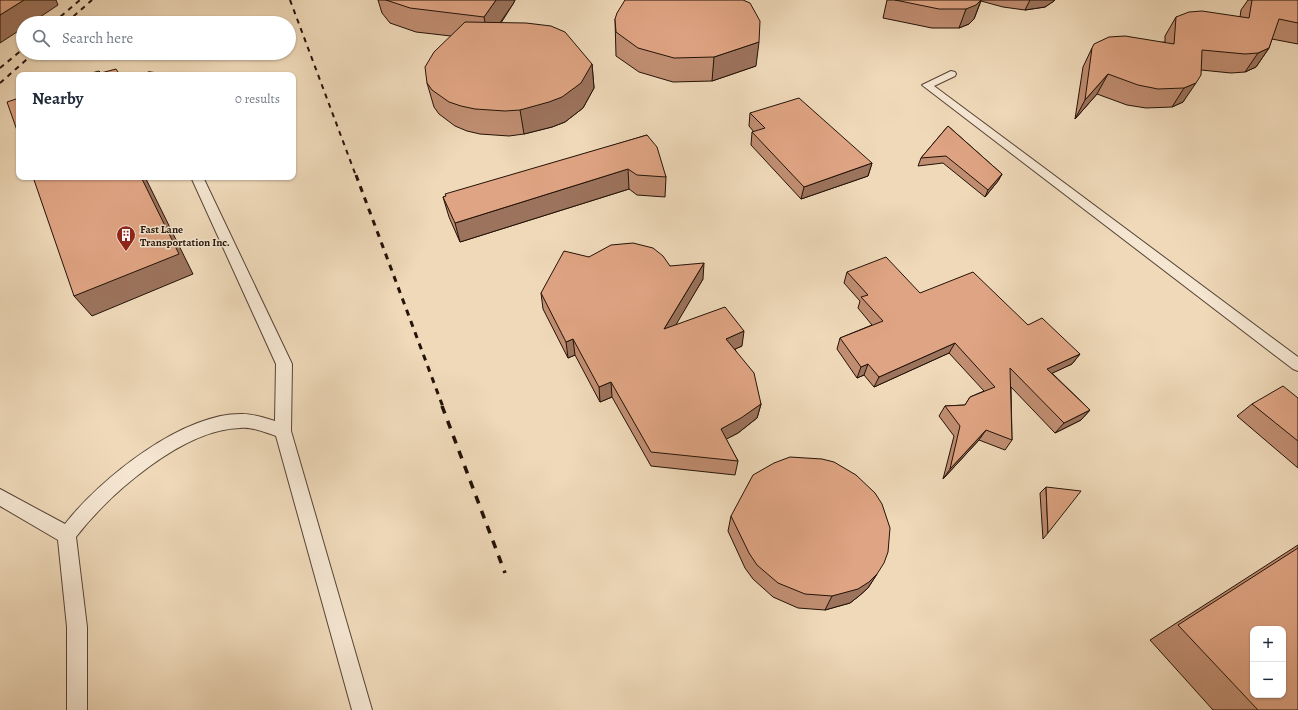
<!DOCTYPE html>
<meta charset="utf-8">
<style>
:root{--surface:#fff;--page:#f6f6f7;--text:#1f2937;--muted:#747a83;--line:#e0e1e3}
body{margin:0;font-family:Alegreya,serif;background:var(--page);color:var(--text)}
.controls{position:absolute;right:12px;bottom:12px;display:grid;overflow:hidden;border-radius:8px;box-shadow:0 1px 3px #0004}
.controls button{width:36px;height:36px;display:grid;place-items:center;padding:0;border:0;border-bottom:1px solid var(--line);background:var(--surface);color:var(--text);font:20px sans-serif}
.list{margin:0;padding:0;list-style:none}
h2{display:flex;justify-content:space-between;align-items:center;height:52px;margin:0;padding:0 16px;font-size:17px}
h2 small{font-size:13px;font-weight:400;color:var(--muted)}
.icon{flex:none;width:22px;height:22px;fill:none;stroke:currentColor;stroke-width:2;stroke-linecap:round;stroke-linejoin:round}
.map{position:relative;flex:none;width:1298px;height:710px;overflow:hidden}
.search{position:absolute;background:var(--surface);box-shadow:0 1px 3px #0004;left:16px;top:16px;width:280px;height:44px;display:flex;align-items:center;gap:10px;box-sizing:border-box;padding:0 14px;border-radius:22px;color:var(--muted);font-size:15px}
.panel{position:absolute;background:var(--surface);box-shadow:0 1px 3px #0004;left:16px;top:72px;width:280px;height:108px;border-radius:8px}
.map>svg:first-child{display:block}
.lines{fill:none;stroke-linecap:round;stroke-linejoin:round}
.lane-casing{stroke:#564434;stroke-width:2}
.lane{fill:#f5e6d2;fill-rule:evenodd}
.rail-far2{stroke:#231207;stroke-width:2;stroke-dasharray:5 5;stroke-linecap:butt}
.rail-far1{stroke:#231207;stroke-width:3;stroke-dasharray:6 6;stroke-linecap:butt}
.rail{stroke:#231207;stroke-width:3.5;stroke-dasharray:8 8;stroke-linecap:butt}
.wall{fill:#c08d71;stroke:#231207}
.shaded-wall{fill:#9c735c;stroke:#231207}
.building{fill:#dfa483;stroke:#231207;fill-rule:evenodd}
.labels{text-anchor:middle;stroke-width:3;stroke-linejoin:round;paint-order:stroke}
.poi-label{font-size:11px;font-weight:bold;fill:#231207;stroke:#f5e6d2;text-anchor:start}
</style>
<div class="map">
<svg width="1298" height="710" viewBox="0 0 1298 710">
<rect width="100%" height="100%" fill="#efd9b9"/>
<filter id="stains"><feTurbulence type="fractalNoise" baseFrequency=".005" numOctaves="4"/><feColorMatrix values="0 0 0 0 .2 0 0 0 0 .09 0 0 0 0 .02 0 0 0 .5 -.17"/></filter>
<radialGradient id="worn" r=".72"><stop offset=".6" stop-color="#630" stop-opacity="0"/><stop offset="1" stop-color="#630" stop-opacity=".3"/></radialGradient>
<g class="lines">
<!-- lane casing -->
<g class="lane-casing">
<g id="lane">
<path d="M951,71L955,72L956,74L955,76L934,86L1298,357V371L1293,369L922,85Z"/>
<path d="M149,72L154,73L155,75H144Z"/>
<path d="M191,177H203L292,364L291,431L372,710H352L276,436C265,432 253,427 240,428C183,429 109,494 76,537L87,627V710H67V627L58,540L0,506V489L65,524C100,479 182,413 242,414C254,414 265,418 275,421L276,364Z"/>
</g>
</g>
<!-- lane -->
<use href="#lane" class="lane"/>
<!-- rail-far2 -->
<g class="rail-far2">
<path d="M290,0L356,176"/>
<path d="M53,23L80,0"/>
<path d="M66,23L92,0"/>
<path d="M0,68L23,49"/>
<path d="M0,83L34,53"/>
</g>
<!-- rail-far1 -->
<path class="rail-far1" d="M356,175L443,407"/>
<!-- rail -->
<path class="rail" d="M442,406L505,573"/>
</g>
<!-- wall -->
<g class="wall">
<path d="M378,0H515L513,4L501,23L592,64L594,88L583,108L565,122L552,127L524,134L509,136L480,134L467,131L455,126L439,114L434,107L427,83L451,36L416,32L390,23L382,13Z"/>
<path d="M887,0H1055L1054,1L1045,7L1025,10L1003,7L981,1L974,19L969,24L959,28H932L883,18Z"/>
<path d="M1248,0H1298V44L1272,39L1269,48L1256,67L1245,72L1231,73L1201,70L1183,102L1172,107L1146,108L1127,105L1097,94L1075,119L1083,67L1092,48L1165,42V36L1176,17H1240L1241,10Z"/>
<path d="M615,19L756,66L712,81L673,82L639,72L616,56Z"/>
<path d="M750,113L872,163L868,176L801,199L751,145L752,132H754L749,126Z"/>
<path d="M948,126L1002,174L998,181L985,197L943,163L918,166L921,158Z"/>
<path d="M647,135L666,177L665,197L637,195L629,189L460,242L449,217L443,197Z"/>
<path d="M589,257L670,266L703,279L675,325L742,346L735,349L761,404L757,418L738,433L726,439L738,461L735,475L651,466L612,397L600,402L575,355L568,358L543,309L541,293Z"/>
<path d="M847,272L1028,325L1080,354L1072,364L1052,373L1090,410L1081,420L1055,433L1011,387L1012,440L1005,450L979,440L943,479L954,436L939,416L945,406L965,405L970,397L984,391L949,353L874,387L864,375L857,378L837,349L840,338L872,325L858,308L860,301L844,283Z"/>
<path d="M1298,398V468L1237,416L1252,404Z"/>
<path d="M1046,487L1048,533L1043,539L1040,493Z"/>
<path d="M731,516L877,574L868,588L859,596L850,603L825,610L798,608L773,597L753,579L745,568L728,531Z"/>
<path d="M1298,545V710H1213L1150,640Z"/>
</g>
<!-- shaded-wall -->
<g class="shaded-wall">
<path d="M24,0H56L58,5L31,23H23V28L0,43V15Z"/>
<path d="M496,0H515L513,4L488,40L484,17Z"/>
<path d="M981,0L974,19L969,24L959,28L966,9Z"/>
<path d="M1030,0H1055L1054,1L1045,7L1025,10Z"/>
<path d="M759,42L756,66L712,81L714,57Z"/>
<path d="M1269,48L1256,67L1245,72L1258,53Z"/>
<path d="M592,64L594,88L583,108L565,122L552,127L524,134L520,110Z"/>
<path d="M1108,74L1097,94L1075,119L1085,100Z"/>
<path d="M1196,83L1183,102L1172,107L1184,88Z"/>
<path d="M872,163L868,176L801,199L804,187Z"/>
<path d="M628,169L629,189L460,242L455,223Z"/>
<path d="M1002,174L998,181L985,197L988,190Z"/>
<path d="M141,177H145L193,274L92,316L74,296Z"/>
<path d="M704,263L703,279L664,345V329Z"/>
<path d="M744,331L742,346L724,354L726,339Z"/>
<path d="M573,339L575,355L568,358L566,342Z"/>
<path d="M955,343L949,353L874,387L879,377Z"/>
<path d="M1080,354L1072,364L1040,379L1047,369Z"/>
<path d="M868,364L864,375L857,378L861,367Z"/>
<path d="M611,382L612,397L600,402L599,387Z"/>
<path d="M761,404L757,418L738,433L719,443L721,429Z"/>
<path d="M1090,410L1081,420L1055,433L1064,423Z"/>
<path d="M986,430L979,440L943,479L950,469Z"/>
<path d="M877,574L868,588L859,596L850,603L825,610L832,596Z"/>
</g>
<!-- building -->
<g class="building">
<path d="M0,0H24L0,15Z"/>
<path d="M386,0H496L484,17L410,8Z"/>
<path d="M625,0H743L750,3L760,21L759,42L714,57L674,58L638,48L616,32L615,19L617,13Z"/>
<path d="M895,0H981L976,5L966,9H939Z"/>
<path d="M1252,0H1298V23L1279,19L1269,48L1258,53L1245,54L1202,50L1201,75L1196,83L1184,88L1158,89L1138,85L1108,74L1085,100L1092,48L1094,44L1109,37L1125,36L1174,44L1176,17L1189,12L1202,11L1249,18Z"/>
<path d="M465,22L526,23L551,26L565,32L592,64L581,83L562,97L549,102L520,110L505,111L475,109L461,106L449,102L432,90L427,83L425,67L434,52Z"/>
<path d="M116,69L120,75H84L99,71L101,73Z"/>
<path d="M19,98V136L7,102Z"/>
<path d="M799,98L872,163L804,187L752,132L765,128L750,113Z"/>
<path d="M948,126L1002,174L988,190L946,156L921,158Z"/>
<path d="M647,135L657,147L666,177L637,175L628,169L455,223L443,197L446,196L445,194Z"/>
<path d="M33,177H141L179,254L74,296Z"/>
<path d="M633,243L653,248L663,256L670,266L704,263L664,329L725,307L744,331L726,339L754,373L761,404L741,418L721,429L738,461L651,452L611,382L599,387L573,339L566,342L541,293L564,251L589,257L611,245Z"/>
<path d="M886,257L920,293L973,272L1028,325L1042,318L1080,354L1047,369L1090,410L1064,423L1010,368L1012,440L986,430L950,469L960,426L945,406L965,405L970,397L995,387L955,343L879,377L868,364L861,367L840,338L883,321L861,297L868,295L847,272Z"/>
<path d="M1283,386L1298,398V441L1252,404Z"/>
<path d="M790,457L822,459L834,462L856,475L875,493L882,504L890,528L888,552L884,563L877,574L869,582L858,589L832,596L805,594L778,583L757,565L749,553L731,516L753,475L774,463Z"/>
<path d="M1046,487L1081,491L1048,533Z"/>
<path d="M1298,548V710H1258L1178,625ZM1253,629H1283V695H1253Z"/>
</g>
<!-- icons -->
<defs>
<g id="building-pin" transform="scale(1)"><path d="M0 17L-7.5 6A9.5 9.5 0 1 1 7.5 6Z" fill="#8f2418" stroke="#f5e6d2"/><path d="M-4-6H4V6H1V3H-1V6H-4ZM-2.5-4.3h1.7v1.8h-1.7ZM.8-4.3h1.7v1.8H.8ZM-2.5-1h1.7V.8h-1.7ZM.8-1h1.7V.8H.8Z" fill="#fff"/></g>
</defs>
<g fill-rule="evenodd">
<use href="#building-pin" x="126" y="235"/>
</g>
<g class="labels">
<!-- poi labels -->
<g class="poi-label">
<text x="140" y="233">Fast Lane<tspan x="140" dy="13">Transportation Inc.</tspan></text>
</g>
</g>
<rect width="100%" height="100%" filter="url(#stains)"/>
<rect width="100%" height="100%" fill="url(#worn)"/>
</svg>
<div class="controls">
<button>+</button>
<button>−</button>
</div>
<div class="search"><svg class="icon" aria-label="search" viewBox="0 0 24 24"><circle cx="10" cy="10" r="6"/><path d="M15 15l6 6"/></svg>Search here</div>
<section class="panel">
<h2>Nearby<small>0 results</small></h2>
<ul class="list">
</ul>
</section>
</div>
